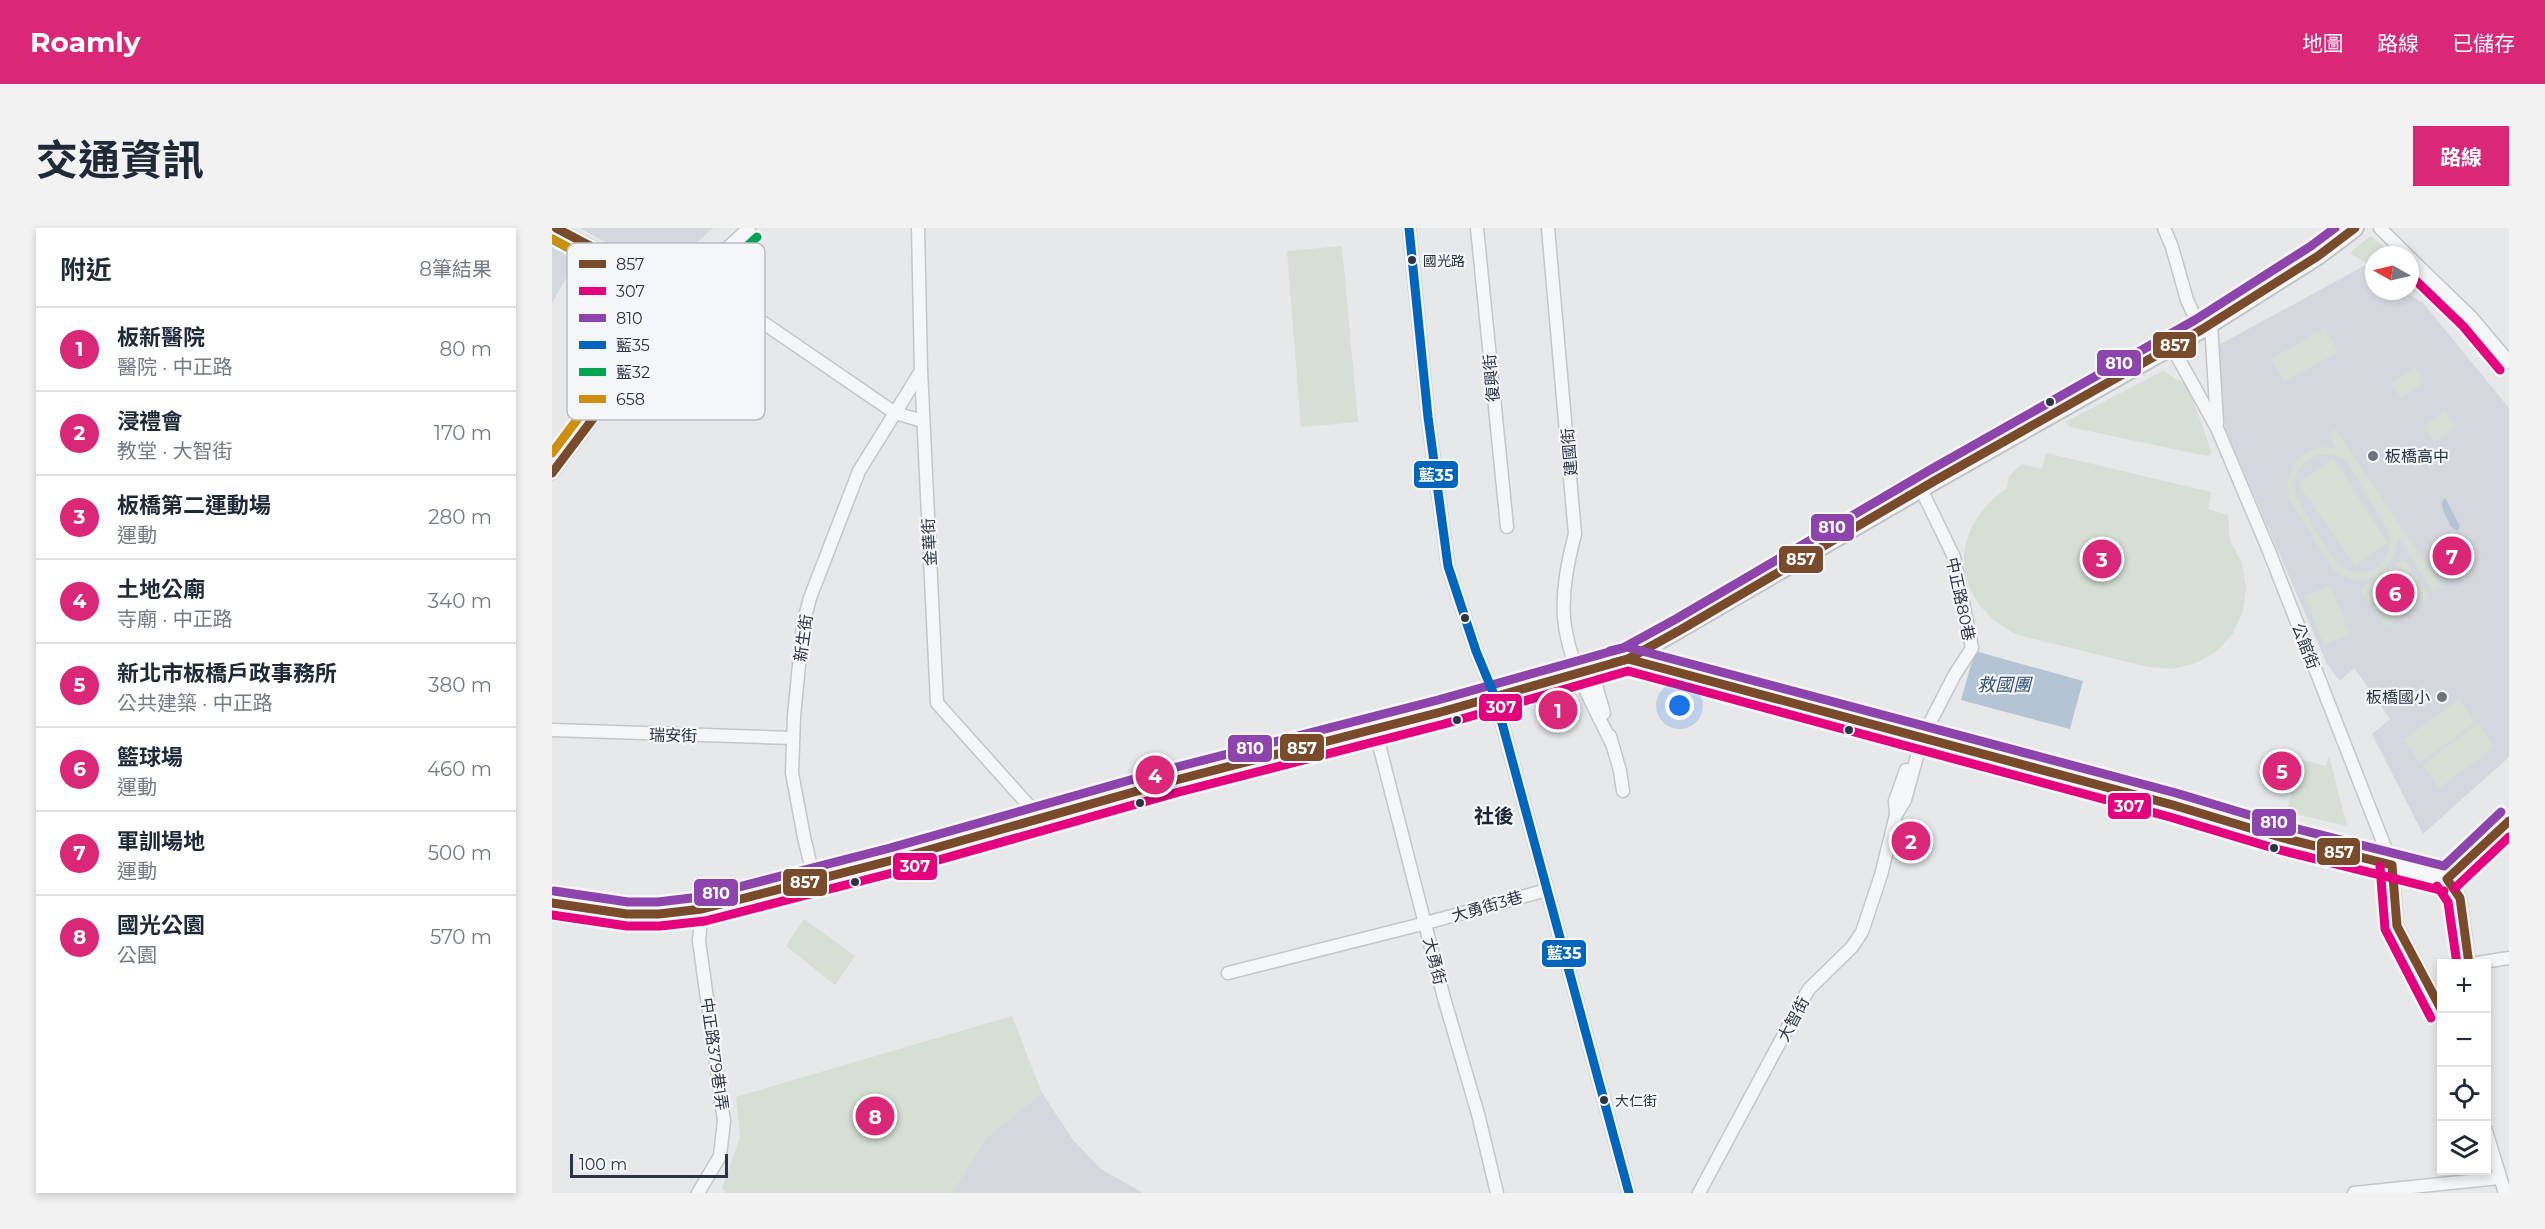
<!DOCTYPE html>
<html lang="zh-TW">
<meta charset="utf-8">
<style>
:root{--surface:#fff;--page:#f2f2f3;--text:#1f2937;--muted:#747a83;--line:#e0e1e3;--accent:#db2777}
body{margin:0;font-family:Montserrat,"Noto Sans TC",sans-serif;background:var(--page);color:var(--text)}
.controls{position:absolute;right:18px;bottom:18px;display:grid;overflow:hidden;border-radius:0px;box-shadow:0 3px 9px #0003}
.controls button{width:54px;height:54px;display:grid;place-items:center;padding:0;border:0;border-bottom:2px solid var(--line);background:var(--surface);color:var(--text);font:30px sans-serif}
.compass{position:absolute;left:1813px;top:18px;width:54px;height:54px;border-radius:50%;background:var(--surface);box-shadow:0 3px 9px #0003;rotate:278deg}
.scale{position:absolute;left:18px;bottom:15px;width:158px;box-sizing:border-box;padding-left:6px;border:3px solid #2b3445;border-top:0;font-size:16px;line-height:21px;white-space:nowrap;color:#2b3445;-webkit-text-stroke:4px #f4f6f9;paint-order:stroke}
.you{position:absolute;left:1128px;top:478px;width:21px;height:21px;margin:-15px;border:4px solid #fff;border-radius:50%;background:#1a73e8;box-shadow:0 0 0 9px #1a73e833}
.badge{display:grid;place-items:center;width:39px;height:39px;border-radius:50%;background:var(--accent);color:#fff;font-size:20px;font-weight:700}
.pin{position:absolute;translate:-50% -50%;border:3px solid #fff;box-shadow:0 2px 6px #0006}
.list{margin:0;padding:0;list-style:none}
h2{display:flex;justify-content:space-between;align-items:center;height:78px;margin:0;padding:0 24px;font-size:26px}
h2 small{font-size:20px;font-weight:400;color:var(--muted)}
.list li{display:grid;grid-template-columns:39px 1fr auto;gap:18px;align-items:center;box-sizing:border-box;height:84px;padding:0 24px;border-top:2px solid var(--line)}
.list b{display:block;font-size:22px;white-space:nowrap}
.list p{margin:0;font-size:20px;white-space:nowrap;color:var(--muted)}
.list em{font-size:20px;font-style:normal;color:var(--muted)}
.icon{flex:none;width:33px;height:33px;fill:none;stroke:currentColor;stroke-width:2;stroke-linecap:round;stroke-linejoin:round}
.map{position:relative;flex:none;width:1957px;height:965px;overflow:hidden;border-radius:0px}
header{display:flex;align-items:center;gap:36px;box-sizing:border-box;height:84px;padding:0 30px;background:var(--accent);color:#fff}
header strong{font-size:28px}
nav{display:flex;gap:33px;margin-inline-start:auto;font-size:21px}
.intro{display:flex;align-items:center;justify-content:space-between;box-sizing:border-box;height:144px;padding:0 36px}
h1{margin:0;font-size:42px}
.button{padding:15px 27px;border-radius:0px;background:var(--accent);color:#fff;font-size:21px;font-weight:700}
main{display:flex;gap:36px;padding:0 36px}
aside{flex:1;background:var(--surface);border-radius:0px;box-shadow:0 3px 9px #0003}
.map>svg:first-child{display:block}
.built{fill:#d4d7dd}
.green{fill:#d6ded6;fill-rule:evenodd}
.water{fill:#b4c4d5}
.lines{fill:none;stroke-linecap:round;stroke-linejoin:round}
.minor-casing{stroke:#c4c6c8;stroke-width:15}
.major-casing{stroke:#c2c5c8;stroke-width:20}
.minor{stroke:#f5f6f7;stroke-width:12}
.major{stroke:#f8f8f8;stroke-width:16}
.bus-1-casing{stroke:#f4f6f9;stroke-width:14}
.bus-2-casing{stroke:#f4f6f9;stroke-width:14}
.bus-3-casing{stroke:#f4f6f9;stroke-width:14}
.bus-4-casing{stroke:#f4f6f9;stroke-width:14}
.bus-5-casing{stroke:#f4f6f9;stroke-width:14}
.bus-6-casing{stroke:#f4f6f9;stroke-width:14}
.bus-1{stroke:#7a4b2a;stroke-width:9}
.bus-2{stroke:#e5007d;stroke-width:9}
.bus-3{stroke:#8e44ad;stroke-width:9}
.bus-4{stroke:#0065bd;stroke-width:9}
.bus-5{stroke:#00a651;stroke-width:9}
.bus-6{stroke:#ce8f0e;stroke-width:9}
.bus-dot{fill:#2b3445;stroke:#f4f6f9;stroke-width:2}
.poi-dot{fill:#6c737f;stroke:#f4f6f9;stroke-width:2}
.labels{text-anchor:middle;stroke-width:4.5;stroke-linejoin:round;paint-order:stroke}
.bus-label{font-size:14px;fill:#2b3445;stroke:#f4f6f9;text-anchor:start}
.street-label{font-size:16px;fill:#2b3445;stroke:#f4f6f9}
.poi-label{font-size:16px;fill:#2b3445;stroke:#f4f6f9;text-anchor:start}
.water-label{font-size:18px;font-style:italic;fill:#34527a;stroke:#f4f6f9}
.quarter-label{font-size:20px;font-weight:bold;fill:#1d2536;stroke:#f4f6f9}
.key{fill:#f4f6f9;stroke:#b8bcc3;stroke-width:1.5}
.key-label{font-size:16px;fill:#2b3445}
.line-badge{stroke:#f4f6f9;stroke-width:2}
.badge-label{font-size:16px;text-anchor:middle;font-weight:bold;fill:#fff}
</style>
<header>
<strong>Roamly</strong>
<nav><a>地圖</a><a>路線</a><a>已儲存</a></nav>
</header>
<div class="intro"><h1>交通資訊</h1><a class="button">路線</a></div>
<main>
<aside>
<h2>附近<small>8筆結果</small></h2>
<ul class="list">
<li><span class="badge">1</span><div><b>板新醫院</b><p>醫院 · 中正路</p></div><em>80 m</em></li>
<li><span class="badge">2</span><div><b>浸禮會</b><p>教堂 · 大智街</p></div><em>170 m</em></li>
<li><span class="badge">3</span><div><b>板橋第二運動場</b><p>運動</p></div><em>280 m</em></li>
<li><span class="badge">4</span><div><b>土地公廟</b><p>寺廟 · 中正路</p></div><em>340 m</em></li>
<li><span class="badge">5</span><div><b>新北市板橋戶政事務所</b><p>公共建築 · 中正路</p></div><em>380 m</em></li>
<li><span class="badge">6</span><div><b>籃球場</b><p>運動</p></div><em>460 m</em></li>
<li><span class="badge">7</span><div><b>軍訓場地</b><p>運動</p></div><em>500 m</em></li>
<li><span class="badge">8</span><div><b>國光公園</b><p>公園</p></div><em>570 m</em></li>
</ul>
</aside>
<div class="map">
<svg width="1957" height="965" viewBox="0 0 1957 965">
<rect width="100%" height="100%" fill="#e6e8ea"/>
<!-- built -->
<g class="built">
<path d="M28,0H161L142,17L102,41Z"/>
<path d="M0,17L25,31L0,75Z"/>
<path d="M1812,38L1822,45V63H1852L1871,75L1957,180V529L1871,606L1820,506L1838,491L1802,440L1788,453L1775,436L1673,200L1665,118Z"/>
<path d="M490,865L521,912L549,941L591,965H399L436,908Z"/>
</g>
<!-- green -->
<g class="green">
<path d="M1818,8L1843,27H1822V39L1798,25Z"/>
<path d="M790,18L806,194L749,199L735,23Z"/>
<path d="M1858,39L1859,40L1889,73L1872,69L1858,61Z"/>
<path d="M1773,100L1786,124L1732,154L1719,131Z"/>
<path d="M1863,139L1873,154L1849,170L1839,155Z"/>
<path d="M1611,143L1636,158L1660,225L1654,228L1518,199L1513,194Z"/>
<path d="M1893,183L1904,199L1882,214L1871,198Z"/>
<path d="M1784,201L1890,359L1882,365L1846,309C1842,345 1813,366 1781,341L1737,271L1735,256L1742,235L1753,225L1768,219L1783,220L1776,206ZM1769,227H1782L1794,232L1836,303C1840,315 1838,328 1827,337C1817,346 1800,347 1789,338C1778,330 1753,283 1744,268C1739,248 1749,232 1769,227Z"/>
<path d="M1494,225L1659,264L1656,281L1676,287L1678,313L1690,335L1694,359L1691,383L1681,405L1665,423L1644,435L1621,441L1596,439L1466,407C1398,373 1394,303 1455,260L1457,248L1470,236L1490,241Z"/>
<path d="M1781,230L1836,315L1803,338L1746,256Z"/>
<path d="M1905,316L1913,326L1895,340L1887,329Z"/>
<path d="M1852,331L1877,369L1834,399L1808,361Z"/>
<path d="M1778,357L1798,406L1772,417L1752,368Z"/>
<path d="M1907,471L1924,494L1868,535L1851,512Z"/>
<path d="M1926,495L1943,519L1887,560L1870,537Z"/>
<path d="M1777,528L1795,598L1735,584L1747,531L1774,538Z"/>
<path d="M252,691L303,728L283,757L234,718Z"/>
<path d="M460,788L490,865L436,908L399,965H175L170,961L188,909L184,869Z"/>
</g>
<!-- water -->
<g class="water">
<path d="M1893,270L1908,298L1905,303L1898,298C1896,289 1889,284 1890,273Z"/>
<path d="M1423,423L1531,453L1518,501L1409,472Z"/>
</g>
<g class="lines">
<!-- minor casing -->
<g class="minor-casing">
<g id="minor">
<path d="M4,0L127,65"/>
<path d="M366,0L369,142L385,475L488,590"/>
<path d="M857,0L876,189L896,338L924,423L943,469L1077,965"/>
<path d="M925,0L955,299"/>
<path d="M996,0L1023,306C1016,333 1010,361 1012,390C1016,435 1041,476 1060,516"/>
<path d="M1612,0L1620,19L1635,72L1649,102"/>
<path d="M1828,0L1855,27"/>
<path d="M1858,30L1920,90L1957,134"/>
<path d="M143,48L343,185L371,193"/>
<path d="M1659,96L1665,195"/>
<path d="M1620,119L1665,200L1717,323L1840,637L1845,698L1890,784"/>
<path d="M0,245L46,184L127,65L197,0"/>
<path d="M1076,431L1621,577L1731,610L1895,651"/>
<path d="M1039,440L1052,485"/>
<path d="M823,501L892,770L926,886L945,965"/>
<path d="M0,502L241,510"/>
<path d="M1058,508L1068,543L1071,563"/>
<path d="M1367,516L1402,448L1420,420L1402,329L1369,261"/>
<path d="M1344,586L1343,573L1354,542"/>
<path d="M262,651L252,609L240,545L242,488L251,396L258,370L307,243L369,143"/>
<path d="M1895,651L1908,670L1917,736"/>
<path d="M1895,651L1957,593"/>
<path d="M1919,736L1957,730"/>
<path d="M676,745L874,695L995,662"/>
<path d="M1934,903L1953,965"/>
<path d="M146,965L168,928L172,893L147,713L150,681"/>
<path d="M1147,965L1251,771L1257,761L1300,719L1310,704L1329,647L1344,587L1353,572L1370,510"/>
<path d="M1802,965L1947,950"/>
</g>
</g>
<!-- major casing -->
<g class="major-casing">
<path id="major" d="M0,675L75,686H107L150,681L341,632L624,552L889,484L1076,431L1384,252L1649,102L1766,28L1803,0"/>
</g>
<!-- minor -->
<use href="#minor" class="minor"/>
<!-- major -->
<use href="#major" class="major"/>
<!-- bus-1 casing -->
<g class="bus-1-casing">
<g id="bus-1">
<path d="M0,245L46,184L127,65L4,0"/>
<path d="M1061,435L1076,431L1130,401L1384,252L1649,102L1766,28L1803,0"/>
<path d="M0,675L75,686H107L150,681L341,632L624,552L889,484L1076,431L1621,577L1731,610L1840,637L1845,698L1890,783"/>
<path d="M1917,736L1908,670L1895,651L1957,593"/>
</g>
</g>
<!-- bus-2 casing -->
<g class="bus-2-casing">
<g id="bus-2">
<path d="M1858,47L1911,98L1948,142"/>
<path d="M1828,638L1833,701L1879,790"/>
<path d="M1885,658L1896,674L1905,736"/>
<path d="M1903,660L1957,609"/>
<path d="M0,687L75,698H108L153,693L344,644L627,564L892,496L1076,443L1618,589L1728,622L1892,663"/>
</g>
</g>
<!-- bus-3 casing -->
<g class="bus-3-casing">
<g id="bus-3">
<path d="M1058,423L1071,420L1124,391L1378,242L1643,92L1759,18L1783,0"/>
<path d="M2,663L76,674H106L148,669L338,620L621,540L886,472L1075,419L1624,565L1734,598L1892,638L1949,584"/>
</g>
</g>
<!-- bus-4 casing -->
<g class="bus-4-casing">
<path id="bus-4" d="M857,0L876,189L896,338L924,423L943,469L1077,965"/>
</g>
<!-- bus-5 casing -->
<g class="bus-5-casing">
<g id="bus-5">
<path d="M0,11L121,76"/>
<path d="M135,74L205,9"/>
</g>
</g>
<!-- bus-6 casing -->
<g class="bus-6-casing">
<path id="bus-6" d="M0,11L110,69L36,177L0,225"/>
</g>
<!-- bus-1 -->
<use href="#bus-1" class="bus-1"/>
<!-- bus-2 -->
<use href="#bus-2" class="bus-2"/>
<!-- bus-3 -->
<use href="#bus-3" class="bus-3"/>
<!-- bus-4 -->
<use href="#bus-4" class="bus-4"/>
<!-- bus-5 -->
<use href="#bus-5" class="bus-5"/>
<!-- bus-6 -->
<use href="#bus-6" class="bus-6"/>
</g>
<!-- markers -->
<g class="bus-dot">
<circle cx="860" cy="32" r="5"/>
<circle cx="1498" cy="174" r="5"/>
<circle cx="913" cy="390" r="5"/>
<circle cx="905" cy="492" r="5"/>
<circle cx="1297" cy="502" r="5"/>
<circle cx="588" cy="575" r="5"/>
<circle cx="1722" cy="620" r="5"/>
<circle cx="303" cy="654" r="5"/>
<circle cx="1052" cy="872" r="5"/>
</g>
<g class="poi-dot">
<circle cx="1821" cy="228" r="6"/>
<circle cx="1890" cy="469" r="6"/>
</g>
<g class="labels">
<!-- bus labels -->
<g class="bus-label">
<text x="871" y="38">國光路</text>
<text x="1063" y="878">大仁街</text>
</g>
<!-- street labels -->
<g class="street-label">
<text transform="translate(939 150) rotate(-95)" y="6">復興街</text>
<text transform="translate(1017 224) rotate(-95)" y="6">建國街</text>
<text transform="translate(377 314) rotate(-93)" y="6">金華街</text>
<text transform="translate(1409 371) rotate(78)" y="6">中正路80巷</text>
<text transform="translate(251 410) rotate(-82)" y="6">新生街</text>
<text transform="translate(1754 418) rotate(69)" y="6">公館街</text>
<text transform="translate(121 507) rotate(1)" y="6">瑞安街</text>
<text transform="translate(935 678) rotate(-16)" y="6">大勇街3巷</text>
<text transform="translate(883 733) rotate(76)" y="6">大勇街</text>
<text transform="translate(1241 791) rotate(-62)" y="6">大智街</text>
<text transform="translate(163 826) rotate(82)" y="6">中正路379巷1弄</text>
</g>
<!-- poi labels -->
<g class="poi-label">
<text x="1833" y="234">板橋高中</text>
<text x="1878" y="475" text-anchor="end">板橋國小</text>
</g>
<!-- water labels -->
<g class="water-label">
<text x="1452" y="463">救國團</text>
</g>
<!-- quarter labels -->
<g class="quarter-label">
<text x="942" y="595">社後</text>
</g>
</g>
<!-- legend -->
<rect x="15" y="15" width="198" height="177" rx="9" class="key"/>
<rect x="27" y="32" width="27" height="8" fill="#7a4b2a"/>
<rect x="27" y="59" width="27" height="8" fill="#e5007d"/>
<rect x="27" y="86" width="27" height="8" fill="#8e44ad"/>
<rect x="27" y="113" width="27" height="8" fill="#0065bd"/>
<rect x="27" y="140" width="27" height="8" fill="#00a651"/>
<rect x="27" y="167" width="27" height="8" fill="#ce8f0e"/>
<g class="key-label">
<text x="64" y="42">857</text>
<text x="64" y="69">307</text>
<text x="64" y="96">810</text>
<text x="64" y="123">藍35</text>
<text x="64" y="150">藍32</text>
<text x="64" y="177">658</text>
</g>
<g class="line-badge">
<rect x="1600" y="103" width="45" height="28" rx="6" fill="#7a4b2a"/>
<rect x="1544" y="121" width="46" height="28" rx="6" fill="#8e44ad"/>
<rect x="861" y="232" width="46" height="29" rx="6" fill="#0065bd"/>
<rect x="1258" y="285" width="45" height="29" rx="6" fill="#8e44ad"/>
<rect x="1226" y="317" width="46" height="29" rx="6" fill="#7a4b2a"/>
<rect x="926" y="465" width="45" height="29" rx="6" fill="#e5007d"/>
<rect x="727" y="505" width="46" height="29" rx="6" fill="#7a4b2a"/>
<rect x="675" y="506" width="46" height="29" rx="6" fill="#8e44ad"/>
<rect x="1555" y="564" width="45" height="28" rx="6" fill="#e5007d"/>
<rect x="1699" y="580" width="46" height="29" rx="6" fill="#8e44ad"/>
<rect x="1764" y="609" width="45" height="29" rx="6" fill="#7a4b2a"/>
<rect x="340" y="624" width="46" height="29" rx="6" fill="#e5007d"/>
<rect x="230" y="640" width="46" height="29" rx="6" fill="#7a4b2a"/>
<rect x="141" y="650" width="46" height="29" rx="6" fill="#8e44ad"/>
<rect x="989" y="711" width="46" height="29" rx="6" fill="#0065bd"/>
</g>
<g class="badge-label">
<text x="1623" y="123">857</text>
<text x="1567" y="141">810</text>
<text x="884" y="253">藍35</text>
<text x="1280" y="305">810</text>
<text x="1249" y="337">857</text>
<text x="949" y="485">307</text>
<text x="750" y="526">857</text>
<text x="698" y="526">810</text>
<text x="1577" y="584">307</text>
<text x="1722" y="600">810</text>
<text x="1787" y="630">857</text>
<text x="363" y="644">307</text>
<text x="253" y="660">857</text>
<text x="164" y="671">810</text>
<text x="1012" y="731">藍35</text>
</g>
</svg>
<div class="controls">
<button>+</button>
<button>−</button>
<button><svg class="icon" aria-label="locate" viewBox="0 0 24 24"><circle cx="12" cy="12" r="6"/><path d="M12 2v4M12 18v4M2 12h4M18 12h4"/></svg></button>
<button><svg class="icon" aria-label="layers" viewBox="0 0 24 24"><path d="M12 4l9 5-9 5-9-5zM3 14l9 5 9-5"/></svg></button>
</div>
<svg class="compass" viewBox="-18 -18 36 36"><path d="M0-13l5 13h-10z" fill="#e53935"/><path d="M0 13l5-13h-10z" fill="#747a83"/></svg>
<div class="scale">100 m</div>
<div class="you"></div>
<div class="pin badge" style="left:1006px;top:482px">1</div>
<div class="pin badge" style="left:1359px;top:613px">2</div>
<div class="pin badge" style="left:1550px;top:331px">3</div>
<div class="pin badge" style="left:603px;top:547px">4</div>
<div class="pin badge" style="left:1730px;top:543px">5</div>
<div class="pin badge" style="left:1843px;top:365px">6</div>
<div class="pin badge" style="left:1900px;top:328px">7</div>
<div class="pin badge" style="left:323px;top:888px">8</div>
</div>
</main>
